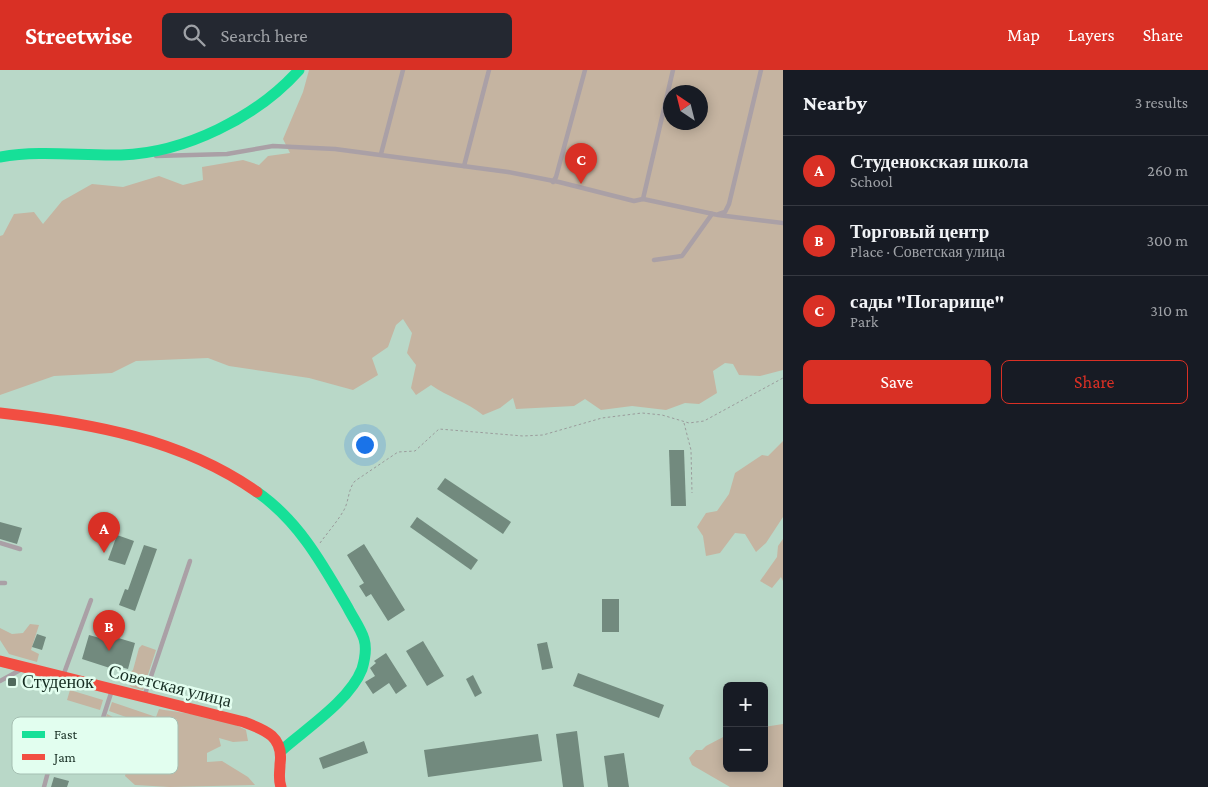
<!DOCTYPE html>
<meta charset="utf-8">
<style>
:root{--surface:#171b24;--page:#242831;--text:#f1f3f6;--muted:#9ea1a6;--line:#363941;--accent:#d93025}
body{margin:0;font-family:"Crimson Pro",serif;background:var(--page);color:var(--text)}
.controls{position:absolute;right:15px;bottom:15px;display:grid;overflow:hidden;border-radius:8px;box-shadow:0 2px 12px #0003}
.controls button{width:45px;height:45px;display:grid;place-items:center;padding:0;border:0;border-bottom:1px solid var(--line);background:var(--surface);color:var(--text);font:25px sans-serif}
.compass{position:absolute;left:663px;top:15px;width:45px;height:45px;border-radius:50%;background:var(--surface);box-shadow:0 2px 12px #0003;rotate:325deg}
.you{position:absolute;left:364px;top:374px;width:18px;height:18px;margin:-12px;border:4px solid #fff;border-radius:50%;background:#1a73e8;box-shadow:0 0 0 8px #1a73e833}
.badge{display:grid;place-items:center;width:32px;height:32px;border-radius:50%;background:var(--accent);color:#fff;font-size:16px;font-weight:700}
.pin{position:absolute;translate:-50% -41px;filter:drop-shadow(0 1px 2px #0008)}
.pin::after{content:'';position:absolute;top:26px;width:18px;height:15px;background:inherit;clip-path:polygon(0 0,100% 0,50% 100%)}
.list{margin:0;padding:0;list-style:none}
h2{display:flex;justify-content:space-between;align-items:center;height:65px;margin:0;padding:0 20px;font-size:21px}
h2 small{font-size:16px;font-weight:400;color:var(--muted)}
.list li{display:grid;grid-template-columns:32px 1fr auto;gap:15px;align-items:center;box-sizing:border-box;height:70px;padding:0 20px;border-top:1px solid var(--line)}
.list b{display:block;font-size:19px;white-space:nowrap}
.list p{margin:0;font-size:16px;white-space:nowrap;color:var(--muted)}
.list em{font-size:16px;font-style:normal;color:var(--muted)}
.actions{display:flex;gap:10px;padding:15px 20px}
.actions a{flex:1;padding:11px 0;border:1px solid var(--accent);border-radius:8px;text-align:center;font-size:18px;color:var(--accent)}
.actions .main{background:var(--accent);color:#fff}
.icon{flex:none;width:28px;height:28px;fill:none;stroke:currentColor;stroke-width:2;stroke-linecap:round;stroke-linejoin:round}
.map{position:relative;flex:none;width:783px;height:717px;overflow:hidden}
header{display:flex;align-items:center;gap:30px;box-sizing:border-box;height:70px;padding:0 25px;background:var(--accent);color:#fff}
header strong{font-size:24px}
nav{display:flex;gap:28px;margin-inline-start:auto;font-size:18px}
.search{width:350px;height:45px;background:var(--page);display:flex;align-items:center;gap:12px;box-sizing:border-box;padding:0 18px;border-radius:8px;color:var(--muted);font-size:19px}
main{display:flex}
aside{flex:1;background:var(--surface)}
.map>svg:first-child{display:block}
.green{fill:#c5b4a1;fill-rule:evenodd}
.building{fill:#728a7e}
.lines{fill:none;stroke-linecap:round;stroke-linejoin:round}
.path{stroke:#9a9b9b;stroke-width:1;stroke-dasharray:2.5 2.5;stroke-linecap:butt}
.lane{stroke:#aaa0a6;stroke-width:4.5}
.fast{stroke:#16e098;stroke-width:11}
.jam{stroke:#f24e42;stroke-width:11}
.poi-dot{fill:#4f695c;stroke:#e2feef;stroke-width:2}
.labels{text-anchor:middle;stroke-width:5;stroke-linejoin:round;paint-order:stroke}
.poi-label{font-size:18px;fill:#162d22;stroke:#e2feef;text-anchor:start}
.street-label{font-size:18px;fill:#162d22;stroke:#e2feef}
.key{fill:#e2feef;stroke:#a5bfb2;stroke-width:1}
.key-label{font-size:14px;fill:#162d22}
</style>
<header>
<strong>Streetwise</strong>
<div class="search"><svg class="icon" aria-label="search" viewBox="0 0 24 24"><circle cx="10" cy="10" r="6"/><path d="M15 15l6 6"/></svg>Search here</div>
<nav><a>Map</a><a>Layers</a><a>Share</a></nav>
</header>
<main>
<div class="map">
<svg width="783" height="717" viewBox="0 0 783 717">
<rect width="100%" height="100%" fill="#b9d8c8"/>
<!-- green -->
<g class="green">
<path d="M309,0H783V300L760,306L739,305L733,294L725,293L713,301L717,323L699,334L685,333L666,340L632,336L601,340L585,329L574,336L516,339L513,328L500,338L483,345C467,332 448,327 431,315L416,325L411,318L416,295L407,283L412,263L403,249L396,255L388,277L372,288L378,305L353,320L309,308L229,296L208,288L136,291L112,303L54,306L0,325V166L3,165L14,144L34,142L43,154L62,131L92,114L123,117L159,106L183,115L203,110L202,97L243,90L259,95L268,86L290,83L283,69L303,22ZM670,22H700V52H670Z"/>
<path d="M783,371V447L766,473L756,482L745,464L735,463L720,483L706,486L703,466L697,457L706,443L717,441L729,424L735,403L762,385L768,386Z"/>
<path d="M783,469V511L781,507L772,518L760,511L777,487L778,476Z"/>
<path d="M30,554L39,555L31,580L39,584L37,592L9,584L0,570V558L12,564L23,563Z"/>
<path d="M142,575L156,580L143,620L131,617L126,610L128,604L133,600L139,578Z"/>
<path d="M70,620L103,630L100,640L67,630Z"/>
<path d="M112,632L156,647L159,639C187,644 221,646 246,660L248,671L233,672L219,668L221,676L207,683V692L222,691L248,707L255,715L170,717L135,715L125,706L140,652L109,641Z"/>
<path d="M107,644L113,647L97,697L72,691V686L62,683L63,678L93,686Z"/>
<path d="M783,654V717H730L692,695L689,688L696,680H702L706,676L727,665V698H764V657Z"/>
</g>
<!-- building -->
<g class="building">
<path d="M669,380H684L686,436H671Z"/>
<path d="M445,408L511,452L503,464L437,419Z"/>
<path d="M417,447L478,490L471,500L410,457Z"/>
<path d="M0,452L22,458L17,474L0,469Z"/>
<path d="M117,465L134,471L125,495L108,490Z"/>
<path d="M364,474L405,540L388,551L371,524L366,527L359,516L364,513L347,485Z"/>
<path d="M144,475L157,479L135,541L119,535L125,519L128,520Z"/>
<rect x="602" y="529" width="17" height="33"/>
<path d="M37,564L46,567L42,580L32,577Z"/>
<path d="M89,565L114,572L115,567L135,573L128,599L117,596L116,600L82,589Z"/>
<path d="M423,571L444,606L427,616L406,581Z"/>
<path d="M547,572L553,598L542,600L537,574Z"/>
<path d="M386,583L407,616L396,624L389,613L373,624L365,612L375,606L370,598L376,593L374,591Z"/>
<path d="M578,603L664,635L659,648L573,616Z"/>
<path d="M473,605L482,623L475,627L466,609Z"/>
<path d="M577,661L584,717H563L556,664Z"/>
<path d="M538,664L542,691L428,707L424,680Z"/>
<path d="M364,671L368,683L323,699L319,688Z"/>
<path d="M624,683L629,717H608L604,686Z"/>
<path d="M54,707L69,711L67,717H51Z"/>
</g>
<g class="lines">
<!-- path -->
<g class="path">
<path d="M684,353L691,380L692,423"/>
<path d="M320,473C328,462 337,452 344,440C349,431 348,419 355,411L398,382L415,381L439,359L523,366L543,365L602,348L642,343L662,345L689,353L704,351L783,308"/>
</g>
<!-- lane -->
<g class="lane">
<path d="M381,84L403,0"/>
<path d="M156,86L227,84L273,76L335,79L508,102L559,112L634,131L643,129L718,145L783,153"/>
<path d="M464,96L489,0"/>
<path d="M553,112L556,107L585,0"/>
<path d="M643,129L673,0"/>
<path d="M719,144L725,142L729,134L761,0"/>
<path d="M654,190L682,186L712,144"/>
<path d="M0,473L20,479"/>
<path d="M0,513H5"/>
<path d="M63,606L91,530"/>
<path d="M0,611L22,599"/>
<path d="M144,627L190,491"/>
<path d="M92,682L112,620"/>
<path d="M44,717L48,702"/>
</g>
<!-- fast -->
<g class="fast">
<path d="M0,87C41,80 80,86 121,85C185,83 257,47 299,0"/>
<path d="M257,422C299,451 323,495 348,538C353,548 361,559 364,569C367,579 365,589 362,599C350,630 307,658 282,680"/>
</g>
<!-- jam -->
<g class="jam">
<path d="M0,343C90,353 182,369 257,422"/>
<path d="M0,591L244,652C266,660 284,667 280,694C280,702 278,709 281,717"/>
</g>
</g>
<!-- markers -->
<rect class="poi-dot" x="7" y="607" width="10" height="10" rx="2.5"/>
<g class="labels">
<!-- poi labels -->
<g class="poi-label">
<text x="22" y="618">Студенок</text>
</g>
<!-- street labels -->
<g class="street-label">
<text transform="translate(170 616) rotate(14)" y="6">Советская улица</text>
</g>
</g>
<!-- legend -->
<rect x="12" y="647" width="166" height="57" rx="8" class="key"/>
<rect x="22" y="661" width="23" height="7" fill="#16e098"/>
<rect x="22" y="684" width="23" height="6" fill="#f24e42"/>
<g class="key-label">
<text x="54" y="669">Fast</text>
<text x="54" y="692">Jam</text>
</g>
</svg>
<div class="controls">
<button>+</button>
<button>−</button>
</div>
<svg class="compass" viewBox="-18 -18 36 36"><path d="M0-13l5 13h-10z" fill="#e53935"/><path d="M0 13l5-13h-10z" fill="#9ea1a6"/></svg>
<div class="you"></div>
<div class="pin badge" style="left:104px;top:483px">A</div>
<div class="pin badge" style="left:109px;top:581px">B</div>
<div class="pin badge" style="left:581px;top:114px">C</div>
</div>
<aside>
<h2>Nearby<small>3 results</small></h2>
<ul class="list">
<li><span class="badge">A</span><div><b>Студенокская школа</b><p>School</p></div><em>260 m</em></li>
<li><span class="badge">B</span><div><b>Торговый центр</b><p>Place · Советская улица</p></div><em>300 m</em></li>
<li><span class="badge">C</span><div><b>сады &quot;Погарище&quot;</b><p>Park</p></div><em>310 m</em></li>
</ul>
<div class="actions"><a class="main">Save</a><a>Share</a></div>
</aside>
</main>
